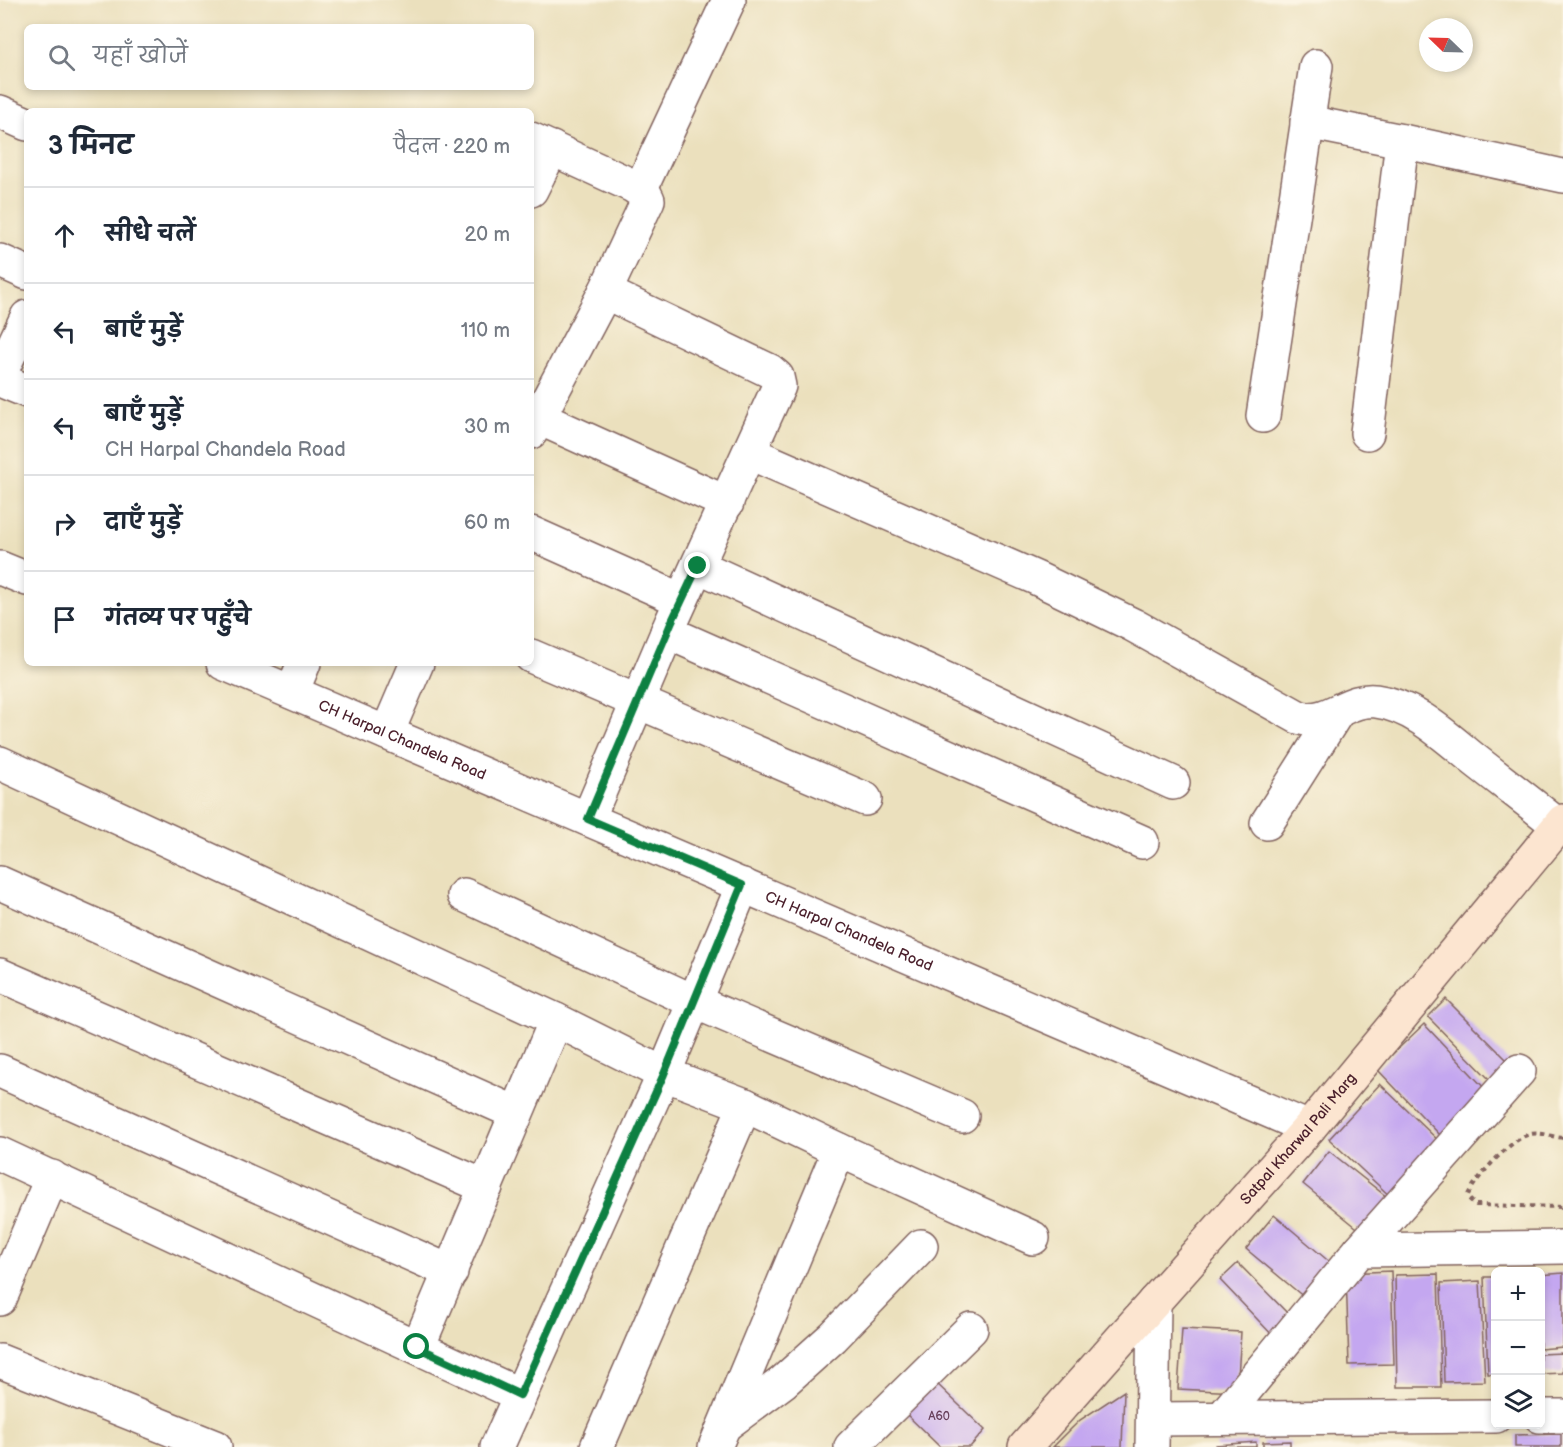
<!DOCTYPE html>
<html lang="hi">
<meta charset="utf-8">
<style>
:root{--surface:#fff;--page:#f2f2f3;--text:#1f2937;--muted:#747a83;--line:#e0e1e3}
body{margin:0;font-family:"Balsamiq Sans","Playpen Sans Deva",sans-serif;background:var(--page);color:var(--text)}
.controls{position:absolute;right:18px;bottom:18px;display:grid;overflow:hidden;border-radius:9px;box-shadow:0 3px 9px #0003}
.controls button{width:54px;height:54px;display:grid;place-items:center;padding:0;border:0;border-bottom:2px solid var(--line);background:var(--surface);color:var(--text);font:30px sans-serif}
.compass{position:absolute;left:1419px;top:18px;width:54px;height:54px;border-radius:50%;background:var(--surface);box-shadow:0 3px 9px #0003;rotate:293deg}
.stop{position:absolute;width:18px;height:18px;margin:-14px;border:4px solid #0b8043;border-radius:50%;background:#fff}
.stop.end{background:#0b8043;border-color:#fff;box-shadow:0 2px 6px #0008}
.list{margin:0;padding:0;list-style:none}
h2{display:flex;justify-content:space-between;align-items:center;height:78px;margin:0;padding:0 24px;font-size:26px}
h2 small{font-size:20px;font-weight:400;color:var(--muted)}
.list li{display:grid;grid-template-columns:39px 1fr auto;gap:18px;align-items:center;box-sizing:border-box;height:96px;padding:0 24px;border-top:2px solid var(--line)}
.list b{display:block;font-size:22px;white-space:nowrap}
.list p{margin:0;font-size:20px;white-space:nowrap;color:var(--muted)}
.list em{font-size:20px;font-style:normal;color:var(--muted)}
.icon{flex:none;width:33px;height:33px;fill:none;stroke:currentColor;stroke-width:2;stroke-linecap:round;stroke-linejoin:round}
.map{position:relative;flex:none;width:1563px;height:1447px;overflow:hidden}
.search{position:absolute;background:var(--surface);box-shadow:0 3px 9px #0003;left:24px;top:24px;width:510px;height:66px;display:flex;align-items:center;gap:15px;box-sizing:border-box;padding:0 21px;border-radius:9px;color:var(--muted);font-size:22px}
.panel{position:absolute;background:var(--surface);box-shadow:0 3px 9px #0003;left:24px;top:108px;width:510px;height:558px;border-radius:9px}
.map>svg:first-child{display:block}
.building{fill:#c4a7f0}
.lines{fill:none;stroke-linecap:round;stroke-linejoin:round}
.street-casing{stroke:#82635e;stroke-width:36}
.secondary-casing{stroke:#82635e;stroke-width:36}
.path{stroke:#82635e;stroke-width:4;stroke-dasharray:4.5 4.5;stroke-linecap:butt}
.street{stroke:#fff;stroke-width:33}
.secondary{stroke:#fce5d0;stroke-width:33}
.route{stroke:#0b8043;stroke-width:8}
.labels{text-anchor:middle;stroke-width:4.5;stroke-linejoin:round;paint-order:stroke}
.number-label{font-size:12px;fill:#68415c}
.street-label{font-size:15px;fill:#4a1f2b;stroke:#fcf5e5}
</style>
<div class="map">
<svg width="1563" height="1447" viewBox="0 0 1563 1447">
<rect width="100%" height="100%" fill="#fcf5e5"/>
<filter id="ink" filterUnits="userSpaceOnUse"><feTurbulence type="fractalNoise" baseFrequency=".0167" numOctaves="2"/><feDisplacementMap in="SourceGraphic" scale="12" xChannelSelector="R" yChannelSelector="G"/><feConvolveMatrix kernelMatrix="1 2 1 2 8 2 1 2 1" color-interpolation-filters="sRGB"/></filter>
<filter id="wash" filterUnits="userSpaceOnUse"><feTurbulence type="fractalNoise" baseFrequency=".008" numOctaves="4" result="noise"/><feDisplacementMap in="SourceGraphic" scale="24" xChannelSelector="R" yChannelSelector="G"/><feGaussianBlur stdDeviation="1.35" result="paint"/><feColorMatrix in="noise" values="0 0 0 0 0 0 0 0 0 0 0 0 0 0 0 0 0 1.4 0 .05"/><feComposite in="paint" operator="in"/></filter>
<g filter="url(#wash)">
<rect width="100%" height="100%" fill="#ebe0bd"/>
<g id="blocks">
<!-- building -->
<g class="building">
<path d="M1446,999L1514,1067L1496,1086L1428,1017Z"/>
<path d="M1424,1024L1488,1092L1442,1137L1377,1069Z"/>
<path d="M1380,1084L1444,1146L1394,1200L1329,1139Z"/>
<path d="M1329,1151L1393,1202L1367,1236L1303,1184Z"/>
<path d="M1274,1215L1338,1269L1311,1303L1246,1249Z"/>
<path d="M1238,1263L1296,1322L1277,1340L1220,1280Z"/>
<path d="M1391,1271L1394,1364L1349,1365L1346,1273Z"/>
<path d="M1563,1273V1347L1540,1349V1275Z"/>
<path d="M1438,1274L1441,1387H1397L1395,1275Z"/>
<path d="M1484,1277H1496V1374H1488Z"/>
<path d="M1480,1281L1485,1381L1444,1382L1441,1283Z"/>
<path d="M1182,1329L1241,1332L1237,1392L1178,1389Z"/>
<path d="M1563,1353V1373L1540,1374V1354Z"/>
<path d="M933,1380L985,1430L970,1447H940L904,1412Z"/>
<path d="M1124,1391L1122,1447H1053L1080,1420Z"/>
<path d="M1561,1434V1447H1515V1435Z"/>
<path d="M1290,1441V1447H1263V1442Z"/>
<path d="M1256,1442V1447H1216V1445Z"/>
</g>
</g>
</g>
<g filter="url(#ink)">
<use href="#blocks" fill-opacity="0" stroke="#82635e" stroke-width="1.5"/>
<g class="lines">
<!-- street casing -->
<g class="street-casing">
<g id="street">
<path d="M0,112L27,124"/>
<path d="M1307,122L1402,141L1563,176"/>
<path d="M531,139L633,186L645,194L648,200L605,292L531,432"/>
<path d="M531,190L552,148"/>
<path d="M640,190L729,0"/>
<path d="M0,261L27,273"/>
<path d="M0,374L27,317"/>
<path d="M0,380L27,391"/>
<path d="M1263,416L1316,66"/>
<path d="M539,418L727,503"/>
<path d="M1367,433L1402,141"/>
<path d="M750,453L1036,578L1133,625L1298,717C1325,727 1348,697 1376,701C1415,706 1447,738 1476,761C1504,783 1532,804 1559,826"/>
<path d="M531,533L681,600"/>
<path d="M698,566L1173,783"/>
<path d="M0,568L27,579"/>
<path d="M667,632L1142,842"/>
<path d="M531,656L865,799"/>
<path id="s1" d="M223,663L1309,1128"/>
<path d="M292,692L304,663"/>
<path d="M387,733L417,663"/>
<path d="M0,763L556,1020L664,1074L745,1105L839,1150L1033,1238"/>
<path d="M588,819L672,621L779,386L777,377L770,371L605,292"/>
<path d="M1267,823L1338,711"/>
<path d="M0,883L516,1113"/>
<path d="M464,895L695,1002L962,1116"/>
<path d="M0,975L486,1187"/>
<path d="M0,1071L451,1272"/>
<path d="M0,1154L520,1395"/>
<path d="M1360,1250L1563,1247"/>
<path d="M0,1299L52,1177"/>
<path d="M418,1347L556,1020"/>
<path d="M0,1361L215,1447"/>
<path d="M1540,1416H1563"/>
<path d="M1222,1418L1360,1250L1519,1071"/>
<path d="M1153,1419L1496,1416"/>
<path d="M725,1425L783,1382L833,1337L921,1246"/>
<path d="M497,1447L664,1074L743,885"/>
<path d="M597,1447L745,1105"/>
<path d="M715,1447L839,1150"/>
<path d="M851,1447L971,1329"/>
<path d="M1152,1447L1154,1302"/>
</g>
</g>
<!-- secondary casing -->
<g class="secondary-casing">
<g id="secondary">
<path id="s2" d="M1025,1447L1309,1128L1563,821"/>
</g>
</g>
<!-- path -->
<path class="path" d="M1563,1138C1552,1137 1542,1132 1531,1134C1513,1136 1475,1179 1468,1195L1469,1199L1476,1205L1563,1207"/>
<!-- street -->
<use href="#street" class="street"/>
<!-- secondary -->
<use href="#secondary" class="secondary"/>
</g>
</g>
<g class="lines" filter="url(#ink)">
<!-- route -->
<path class="route" d="M417,1347L520,1395L664,1074L742,885L588,819L672,621L698,566"/>
</g>
<g class="labels">
<!-- number labels -->
<g class="number-label">
<text x="939" y="1420">A60</text>
</g>
<!-- street labels -->
<g class="street-label">
<text dy="5" stroke="none"><textPath href="#s1" startOffset="195">CH Harpal Chandela Road</textPath></text>
<text dy="5" stroke="none"><textPath href="#s1" startOffset="681">CH Harpal Chandela Road</textPath></text>
<text dy="5" stroke="none"><textPath href="#s2" startOffset="412">Satpal Kharwal Pali Marg</textPath></text>
</g>
</g>
</svg>
<div class="controls">
<button>+</button>
<button>−</button>
<button><svg class="icon" aria-label="layers" viewBox="0 0 24 24"><path d="M12 4l9 5-9 5-9-5zM3 14l9 5 9-5"/></svg></button>
</div>
<svg class="compass" viewBox="-18 -18 36 36"><path d="M0-13l5 13h-10z" fill="#e53935"/><path d="M0 13l5-13h-10z" fill="#747a83"/></svg>
<div class="stop" style="left:417px;top:1347px"></div>
<div class="stop end" style="left:698px;top:566px"></div>
<div class="search"><svg class="icon" aria-label="search" viewBox="0 0 24 24"><circle cx="10" cy="10" r="6"/><path d="M15 15l6 6"/></svg>यहाँ खोजें</div>
<section class="panel">
<h2>3 मिनट<small>पैदल · 220 m</small></h2>
<ul class="list">
<li><svg class="icon" aria-label="ahead" viewBox="0 0 24 24"><path d="M12 20V5M6 11l6-6 6 6"/></svg><div><b>सीधे चलें</b></div><em>20 m</em></li>
<li><svg class="icon" aria-label="left" viewBox="0 0 24 24"><path d="M17 20v-9H6M10 6l-5 5 5 5"/></svg><div><b>बाएँ मुड़ें</b></div><em>110 m</em></li>
<li><svg class="icon" aria-label="left" viewBox="0 0 24 24"><path d="M17 20v-9H6M10 6l-5 5 5 5"/></svg><div><b>बाएँ मुड़ें</b><p>CH Harpal Chandela Road</p></div><em>30 m</em></li>
<li><svg class="icon" aria-label="right" viewBox="0 0 24 24"><path d="M7 20v-9h11M14 6l5 5-5 5"/></svg><div><b>दाएँ मुड़ें</b></div><em>60 m</em></li>
<li><svg class="icon" aria-label="arrive" viewBox="0 0 24 24"><path d="M6 21V4h12l-3 4 3 4H6"/></svg><div><b>गंतव्य पर पहुँचे</b></div></li>
</ul>
</section>
</div>
